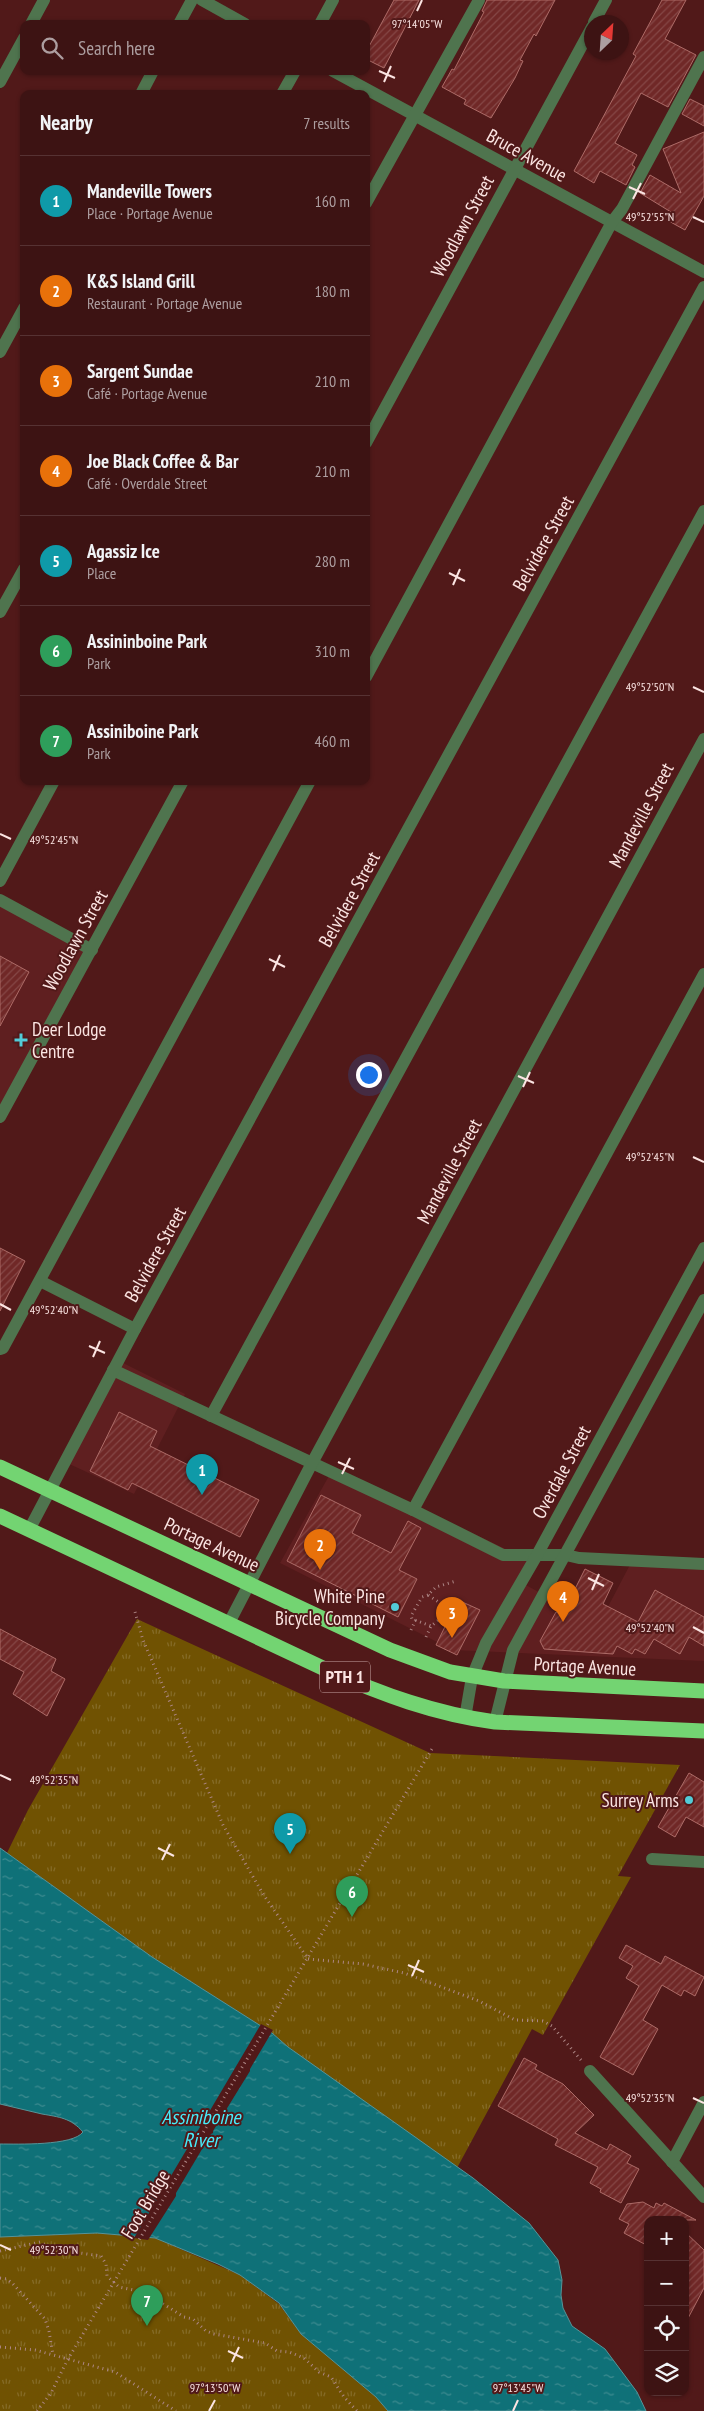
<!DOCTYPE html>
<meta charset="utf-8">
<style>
:root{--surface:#3d1313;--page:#482021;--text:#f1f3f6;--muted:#ad9ea0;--line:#563233;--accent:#d93025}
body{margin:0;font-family:"PT Sans Narrow",sans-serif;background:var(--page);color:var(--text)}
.controls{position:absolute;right:15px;bottom:15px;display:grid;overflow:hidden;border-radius:10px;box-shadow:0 1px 4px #0004}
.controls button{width:45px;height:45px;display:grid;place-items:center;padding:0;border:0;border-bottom:1px solid var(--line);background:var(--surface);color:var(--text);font:25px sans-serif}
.compass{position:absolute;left:584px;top:15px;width:45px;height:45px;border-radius:50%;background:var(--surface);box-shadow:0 1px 4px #0004;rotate:25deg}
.you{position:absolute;left:368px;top:1074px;width:18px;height:18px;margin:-12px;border:4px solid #fff;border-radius:50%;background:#1a73e8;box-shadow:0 0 0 8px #1a73e833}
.badge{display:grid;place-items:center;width:32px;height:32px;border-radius:50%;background:var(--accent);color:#fff;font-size:16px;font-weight:700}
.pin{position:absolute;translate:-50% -41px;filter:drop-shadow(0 1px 2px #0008)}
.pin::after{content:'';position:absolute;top:26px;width:18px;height:15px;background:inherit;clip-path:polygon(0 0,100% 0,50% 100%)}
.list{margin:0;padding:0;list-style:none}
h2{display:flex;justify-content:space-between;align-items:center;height:65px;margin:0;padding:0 20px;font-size:21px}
h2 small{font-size:16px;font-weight:400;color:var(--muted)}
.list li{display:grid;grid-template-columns:32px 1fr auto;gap:15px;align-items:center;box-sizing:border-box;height:90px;padding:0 20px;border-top:1px solid var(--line)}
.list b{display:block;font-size:19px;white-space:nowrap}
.list p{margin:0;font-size:16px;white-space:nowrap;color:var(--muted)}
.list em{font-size:16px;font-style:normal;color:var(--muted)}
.icon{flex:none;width:28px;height:28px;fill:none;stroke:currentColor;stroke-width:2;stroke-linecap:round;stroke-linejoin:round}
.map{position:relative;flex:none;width:704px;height:2411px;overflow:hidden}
.search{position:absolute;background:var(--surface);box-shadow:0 1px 4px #0004;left:20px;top:20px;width:350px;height:55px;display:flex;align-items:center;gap:12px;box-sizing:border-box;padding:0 18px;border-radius:10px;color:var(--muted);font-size:19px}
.panel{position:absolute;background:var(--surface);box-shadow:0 1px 4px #0004;left:20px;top:90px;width:350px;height:695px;border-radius:10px}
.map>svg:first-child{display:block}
.built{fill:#5f1f20}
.park{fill:url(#park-tufts)}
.water{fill:url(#water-ripples);stroke:#569498}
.pier{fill:#511919}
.building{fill:url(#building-hatch);stroke:#ad6b67}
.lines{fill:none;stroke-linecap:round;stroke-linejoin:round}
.path{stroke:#ad8685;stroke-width:3;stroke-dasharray:1 4;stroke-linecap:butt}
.minor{stroke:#4f744e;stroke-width:12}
.highway{stroke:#73d472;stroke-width:15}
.ticks{fill:none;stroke:#fbe4e2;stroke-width:2}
.poi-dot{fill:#52cbd7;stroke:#511919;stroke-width:2}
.labels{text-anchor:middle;stroke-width:4;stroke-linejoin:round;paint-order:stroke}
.shield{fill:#511919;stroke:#c8a7a6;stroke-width:1}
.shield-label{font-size:18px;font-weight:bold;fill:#fbe4e2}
.street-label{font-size:19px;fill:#fbe4e2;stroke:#511919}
.poi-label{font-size:19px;fill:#fbe4e2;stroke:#511919;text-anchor:end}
.water-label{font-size:20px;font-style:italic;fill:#47ecfa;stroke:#511919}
.ticks-label{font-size:12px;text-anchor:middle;fill:#fbe4e2;stroke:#511919;stroke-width:4;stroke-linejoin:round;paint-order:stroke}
</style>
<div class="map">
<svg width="704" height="2411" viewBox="0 0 704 2411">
<defs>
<pattern id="park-tufts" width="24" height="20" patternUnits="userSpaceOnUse" patternTransform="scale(1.25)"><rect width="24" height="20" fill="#705202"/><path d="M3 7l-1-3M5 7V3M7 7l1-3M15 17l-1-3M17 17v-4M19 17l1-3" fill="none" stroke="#856b27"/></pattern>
<pattern id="water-ripples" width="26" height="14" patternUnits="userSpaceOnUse" patternTransform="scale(1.25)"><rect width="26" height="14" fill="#0f7178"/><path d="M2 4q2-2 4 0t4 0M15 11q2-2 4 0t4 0" fill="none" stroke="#3f8c91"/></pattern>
<pattern id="building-hatch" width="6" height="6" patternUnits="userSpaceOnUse" patternTransform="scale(1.25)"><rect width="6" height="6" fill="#702827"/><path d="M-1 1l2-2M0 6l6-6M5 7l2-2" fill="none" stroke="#854746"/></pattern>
</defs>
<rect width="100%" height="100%" fill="#511919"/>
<!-- built -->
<g class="built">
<path d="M0,900L92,950L0,1117Z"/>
<path d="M119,1361L185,1394L134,1494L65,1462Z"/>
<path d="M334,1467L512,1552L537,1554L520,1582L599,1624L634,1557L704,1558V1661L453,1650L280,1563Z"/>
</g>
<!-- park -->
<g class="park">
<path d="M137,1619L430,1753L680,1765L618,1876L631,1877L543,2035L532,2029L457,2168L288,2047L272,2033L152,1957L7,1853L28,1810Z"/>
<path d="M97,2233L155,2238L240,2275L279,2304L301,2334L376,2397L388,2411H0V2237Z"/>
</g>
<!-- water -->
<path class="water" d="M0,1848L152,1957L272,2033L288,2047L473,2178L529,2223L558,2260L562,2280L561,2295L563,2308L572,2326L605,2349L637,2392L646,2411H388L376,2397L301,2334L279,2303L240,2275L218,2264L155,2238L97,2233L0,2237V2144C17,2144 73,2146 83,2132C71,2118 59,2117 42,2114C28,2111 14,2107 0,2104Z"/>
<!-- pier -->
<path class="pier" d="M261,2024L273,2030L250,2069V2071L213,2131V2133L211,2134L176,2193V2196L148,2240L134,2238L200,2127L199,2125L202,2124Z"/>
<!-- building -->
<g class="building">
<path d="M394,0H419L384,68L366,59V52Z"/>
<path d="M487,0H555L536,36L534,34L520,60L523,61L515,78L491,118L464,104L466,100L442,87L452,69L454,70L484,12L482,11Z"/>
<path d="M662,0H686L665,39L696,55L668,107L641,93L615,143L637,155L632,165L635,167L626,185L600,171L594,183L574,171L636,56L633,54Z"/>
<path d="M690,99L704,106V126L682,114Z"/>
<path d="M704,132V196L685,230L667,220L671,212L640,193L650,175L681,193L663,149Z"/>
<path d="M0,956L29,972L0,1026Z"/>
<path d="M0,1248L25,1261L0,1311Z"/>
<path d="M119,1412L157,1431L150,1446L259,1500L240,1537L132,1483L128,1490L90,1471Z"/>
<path d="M321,1495L361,1515L352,1533L391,1553L408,1521L421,1528L399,1570L417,1579L398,1617L287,1561Z"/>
<path d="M585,1569L613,1583L603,1604L638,1622L655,1590L704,1617V1646L689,1637L680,1654L654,1639L645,1654L635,1649L632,1654L617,1646L613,1654L544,1649L540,1641L556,1612L562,1615Z"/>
<path d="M458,1600L480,1610L457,1655L436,1645Z"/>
<path d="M0,1629L56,1659L51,1671L65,1679L47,1716L13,1694L24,1672L0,1659Z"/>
<path d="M689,1773L704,1782V1827L686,1817L675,1837L658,1827Z"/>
<path d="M626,1945L661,1964L665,1956L704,1977L695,1996L684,1990L681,1996L662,1985L643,2020L658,2029L633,2075L600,2057L639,1986L626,1978L633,1966L619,1958Z"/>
<path d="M524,2058L537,2065L535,2069L563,2084L594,2115L575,2133L607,2150L610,2144L631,2156L627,2163L639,2169L621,2203L600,2192L601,2189L590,2183L598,2167L555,2145L558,2139L498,2106Z"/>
<path d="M643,2202L654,2208L656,2203L662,2206L664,2203L696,2220H648V2246L624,2233L629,2224L619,2219L627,2204Z"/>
<path d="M685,2232L704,2250V2288L685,2324Z"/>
</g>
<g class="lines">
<!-- path -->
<g class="path">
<path d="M428,1595L422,1597L411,1616L412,1619L431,1626"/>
<path d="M135,1612L143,1640L223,1825L263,1894L308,1959"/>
<path d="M411,1630L416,1619"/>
<path d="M426,1637L431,1626L440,1619L444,1608L443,1605L428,1595L436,1587L456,1581"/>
<path d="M308,1959L363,1964L404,1973L479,2001L515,2020L543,2021L552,2026L581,2060"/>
<path d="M0,2251L40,2242L62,2253H80L101,2256L106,2264L107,2276L119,2287L138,2291L154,2298L184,2317L193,2319L206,2331L214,2334L265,2343L277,2351L289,2352L304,2358L319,2372L331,2377L344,2397L357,2411"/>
<path d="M0,2278L7,2279L13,2284L45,2319L49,2331L53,2355"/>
<path d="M0,2347L35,2350L115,2372L176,2411"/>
<path d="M37,2411L51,2393L68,2359L432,1749"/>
</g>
<!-- minor -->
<g class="minor">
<path d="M202,0L245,24"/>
<path d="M594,22L606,0"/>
<path d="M31,24L44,0"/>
<path d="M179,24L192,0"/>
<path d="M320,24L333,0"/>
<path d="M333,71L704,272"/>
<path d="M0,82L24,38"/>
<path d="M141,94L153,71"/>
<path d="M282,94L295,71"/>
<path d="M366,203L479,0"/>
<path d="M0,352L24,308"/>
<path d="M366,443L592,27"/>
<path d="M0,612L24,569"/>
<path d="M366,677L612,222L622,209L704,57"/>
<path d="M0,881L54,781"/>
<path d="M0,900L92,950"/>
<path d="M0,1117L183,781"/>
<path d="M40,1281L135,1329"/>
<path d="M0,1349L3,1348L310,781"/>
<path d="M113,1370L413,1510L503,1555H566L579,1558L704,1564"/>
<path d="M211,1416L704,511"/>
<path d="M413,1510L704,974"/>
<path d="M29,1530L135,1329L704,287"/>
<path d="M229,1623L312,1463L704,739"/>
<path d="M465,1718L472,1677L486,1643L537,1555L704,1248"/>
<path d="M495,1722L513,1650L704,1300"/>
<path d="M652,1859L704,1862"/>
<path d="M590,2071L704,2197"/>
<path d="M672,2162L704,2102"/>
</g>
<!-- highway -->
<g class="highway">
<path d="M0,1467L390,1650L450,1672L504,1681L704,1691"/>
<path d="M0,1516L327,1670C381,1694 435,1714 495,1722L704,1731"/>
</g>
</g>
<!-- ticks -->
<path class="ticks" d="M417,11L422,0M379,71L395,78M384,82L391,66M629,187L645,194M633,199L641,183M693,217L704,222M449,573L465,581M453,585L460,569M693,687L704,692M0,834L11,839M269,959L285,967M273,971L280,955M518,1076L534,1083M523,1087L530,1072M693,1157L704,1162M0,1304L11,1310M89,1346L105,1353M93,1357L100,1341M338,1462L354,1469M342,1474L350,1458M588,1578L604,1586M592,1590L599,1574M693,1627L704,1633M0,1775L11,1780M158,1848L174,1856M162,1860L170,1844M408,1965L424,1972M412,1976L419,1960M693,2098L704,2103M0,2245L11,2250M228,2351L243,2358M232,2362L239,2347M209,2411L215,2400M513,2411L518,2400"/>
<!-- markers -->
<g class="poi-dot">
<path d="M18.5 1032.5h5v5h5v5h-5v5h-5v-5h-5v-5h5z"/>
<circle cx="395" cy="1607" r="5"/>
<circle cx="689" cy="1800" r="5"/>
</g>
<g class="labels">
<!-- shield labels -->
<rect class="shield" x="320" y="1661.5" width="50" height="31" rx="4"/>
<g class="shield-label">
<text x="345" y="1683">PTH 1</text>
</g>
<!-- street labels -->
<g class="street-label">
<text transform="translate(527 155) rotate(29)" y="7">Bruce Avenue</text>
<text transform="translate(462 226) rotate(-62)" y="7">Woodlawn Street</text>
<text transform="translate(543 543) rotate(-61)" y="7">Belvidere Street</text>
<text transform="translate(641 815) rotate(-62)" y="7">Mandeville Street</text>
<text transform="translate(349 899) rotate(-61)" y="7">Belvidere Street</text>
<text transform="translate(75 940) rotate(-61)" y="7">Woodlawn Street</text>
<text transform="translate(449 1171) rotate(-62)" y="7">Mandeville Street</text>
<text transform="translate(155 1254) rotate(-61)" y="7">Belvidere Street</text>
<text transform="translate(561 1472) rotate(-62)" y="7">Overdale Street</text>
<text transform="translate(212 1544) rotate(25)" y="7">Portage Avenue</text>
<text transform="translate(585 1666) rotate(3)" y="7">Portage Avenue</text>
<text transform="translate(145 2204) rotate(-59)" y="7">Foot Bridge</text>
</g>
<!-- poi labels -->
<g class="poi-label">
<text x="32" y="1036" text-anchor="start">Deer Lodge<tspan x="32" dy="22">Centre</tspan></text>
<text x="385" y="1603">White Pine<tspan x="385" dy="22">Bicycle Company</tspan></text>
<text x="679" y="1807">Surrey Arms</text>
</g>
<!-- water labels -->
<g class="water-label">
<text x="201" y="2124">Assiniboine<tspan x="201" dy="23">River</tspan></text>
</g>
</g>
<g class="ticks-label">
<text x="417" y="28">97°14'05"W</text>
<text x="650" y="221">49°52'55"N</text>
<text x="650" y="691">49°52'50"N</text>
<text x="54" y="844">49°52'45"N</text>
<text x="650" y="1161">49°52'45"N</text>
<text x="54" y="1314">49°52'40"N</text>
<text x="650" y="1632">49°52'40"N</text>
<text x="54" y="1784">49°52'35"N</text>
<text x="650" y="2102">49°52'35"N</text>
<text x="54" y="2254">49°52'30"N</text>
<text x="215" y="2392">97°13'50"W</text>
<text x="518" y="2392">97°13'45"W</text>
</g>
</svg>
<div class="controls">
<button>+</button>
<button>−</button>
<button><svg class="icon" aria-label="locate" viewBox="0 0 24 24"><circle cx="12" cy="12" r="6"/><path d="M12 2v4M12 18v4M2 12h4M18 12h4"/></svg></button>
<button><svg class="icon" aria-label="layers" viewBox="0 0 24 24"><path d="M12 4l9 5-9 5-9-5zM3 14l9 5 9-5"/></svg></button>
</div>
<svg class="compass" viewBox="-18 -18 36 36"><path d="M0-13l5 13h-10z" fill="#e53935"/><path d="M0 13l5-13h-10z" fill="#ad9ea0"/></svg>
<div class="you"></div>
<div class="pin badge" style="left:202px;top:1495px;background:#0f9aa8">1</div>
<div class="pin badge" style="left:320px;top:1570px;background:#e8710a">2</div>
<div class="pin badge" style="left:452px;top:1638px;background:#e8710a">3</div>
<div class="pin badge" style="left:563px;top:1622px;background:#e8710a">4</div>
<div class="pin badge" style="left:290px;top:1854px;background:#0f9aa8">5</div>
<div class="pin badge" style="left:352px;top:1917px;background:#2e9e5b">6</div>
<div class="pin badge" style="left:147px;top:2326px;background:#2e9e5b">7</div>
<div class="search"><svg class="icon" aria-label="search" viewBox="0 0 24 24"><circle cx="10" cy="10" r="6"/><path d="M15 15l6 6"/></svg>Search here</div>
<section class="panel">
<h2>Nearby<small>7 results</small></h2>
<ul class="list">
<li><span class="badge" style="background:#0f9aa8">1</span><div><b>Mandeville Towers</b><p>Place · Portage Avenue</p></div><em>160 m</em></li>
<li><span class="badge" style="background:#e8710a">2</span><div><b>K&amp;S Island Grill</b><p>Restaurant · Portage Avenue</p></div><em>180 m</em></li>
<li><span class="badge" style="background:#e8710a">3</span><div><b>Sargent Sundae</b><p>Café · Portage Avenue</p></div><em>210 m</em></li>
<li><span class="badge" style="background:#e8710a">4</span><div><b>Joe Black Coffee &amp; Bar</b><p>Café · Overdale Street</p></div><em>210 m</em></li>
<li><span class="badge" style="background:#0f9aa8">5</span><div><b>Agassiz Ice</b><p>Place</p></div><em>280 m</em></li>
<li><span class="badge" style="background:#2e9e5b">6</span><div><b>Assininboine Park</b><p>Park</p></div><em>310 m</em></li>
<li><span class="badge" style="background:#2e9e5b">7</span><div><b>Assiniboine Park</b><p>Park</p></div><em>460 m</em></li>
</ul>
</section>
</div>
